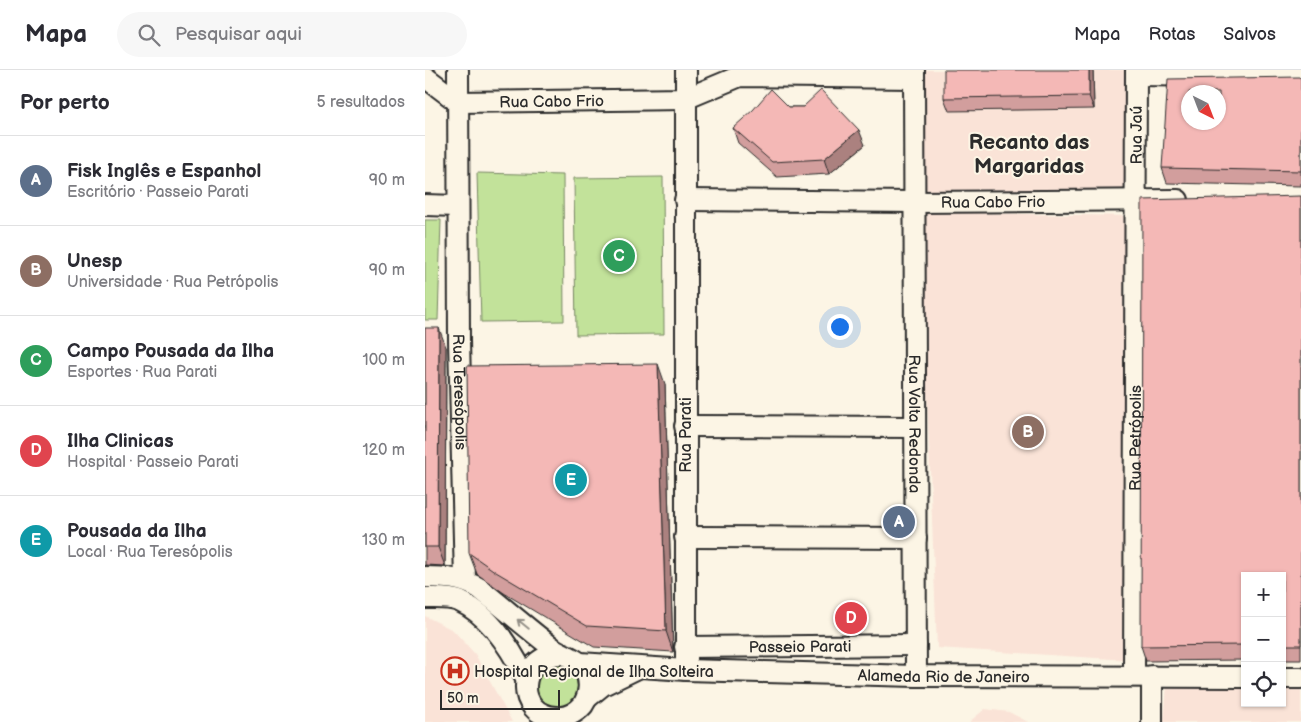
<!DOCTYPE html>
<html lang="pt">
<meta charset="utf-8">
<style>
:root{--surface:#fff;--page:#f7f7f7;--text:#2b2b33;--muted:#7c7c81;--line:#e1e1e2;--accent:#c8321e}
body{margin:0;font-family:"Balsamiq Sans",sans-serif;background:var(--page);color:var(--text)}
.controls{position:absolute;right:15px;bottom:15px;display:grid;overflow:hidden;border-radius:0px;box-shadow:0 1px 4px #0004}
.controls button{width:45px;height:45px;display:grid;place-items:center;padding:0;border:0;border-bottom:1px solid var(--line);background:var(--surface);color:var(--text);font:25px sans-serif}
.compass{position:absolute;left:756px;top:15px;width:45px;height:45px;border-radius:50%;background:var(--surface);box-shadow:0 1px 4px #0004;rotate:138deg}
.scale{position:absolute;left:15px;bottom:12px;width:120px;box-sizing:border-box;padding-left:5px;border:2px solid #2b2b2b;border-top:0;font-size:14px;line-height:18px;white-space:nowrap;color:#2b2b2b;-webkit-text-stroke:4px #fcf5e5;paint-order:stroke}
.you{position:absolute;left:414px;top:256px;width:18px;height:18px;margin:-12px;border:4px solid #fff;border-radius:50%;background:#1a73e8;box-shadow:0 0 0 8px #1a73e833}
.badge{display:grid;place-items:center;width:32px;height:32px;border-radius:50%;background:var(--accent);color:#fff;font-size:16px;font-weight:700}
.pin{position:absolute;translate:-50% -50%;border:2px solid #fff;box-shadow:0 1px 5px #0006}
.list{margin:0;padding:0;list-style:none}
h2{display:flex;justify-content:space-between;align-items:center;height:65px;margin:0;padding:0 20px;font-size:21px}
h2 small{font-size:16px;font-weight:400;color:var(--muted)}
.list li{display:grid;grid-template-columns:32px 1fr auto;gap:15px;align-items:center;box-sizing:border-box;height:90px;padding:0 20px;border-top:1px solid var(--line)}
.list b{display:block;font-size:19px;white-space:nowrap}
.list p{margin:0;font-size:16px;white-space:nowrap;color:var(--muted)}
.list em{font-size:16px;font-style:normal;color:var(--muted)}
.icon{flex:none;width:28px;height:28px;fill:none;stroke:currentColor;stroke-width:2;stroke-linecap:round;stroke-linejoin:round}
.map{position:relative;flex:none;width:876px;height:652px;overflow:hidden}
header{display:flex;align-items:center;gap:30px;box-sizing:border-box;height:70px;padding:0 25px;background:var(--surface);border-bottom:1px solid var(--line)}
header strong{font-size:24px}
nav{display:flex;gap:28px;margin-inline-start:auto;font-size:18px}
.search{width:350px;height:45px;background:var(--page);display:flex;align-items:center;gap:12px;box-sizing:border-box;padding:0 18px;border-radius:28px;color:var(--muted);font-size:19px}
main{display:flex}
aside{flex:1;background:var(--surface)}
.map>svg:first-child{display:block}
.built{fill:#fae3d7}
.green{fill:#c2e29a;stroke:#768662}
.lines{fill:none;stroke-linecap:round;stroke-linejoin:round}
.minor-casing{stroke:#2b2b2b;stroke-width:24}
.minor{stroke:#fcf5e5;stroke-width:20}
.wall{fill:#d29e9d;stroke:#2b2b2b}
.shaded-wall{fill:#ab817f;stroke:#2b2b2b}
.building{fill:#f4b8b6;stroke:#2b2b2b;fill-rule:evenodd}
.oneway{stroke:#949088}
.labels{text-anchor:middle;stroke-width:4;stroke-linejoin:round;paint-order:stroke}
.street-label{font-size:16px;fill:#2b2b2b;stroke:#fcf5e5}
.poi-label{font-size:16px;fill:#2b2b2b;stroke:#fcf5e5;text-anchor:start}
.district-label{font-size:21px;font-weight:bold;fill:#2b2b2b;stroke:#fcf5e5}
</style>
<header>
<strong>Mapa</strong>
<div class="search"><svg class="icon" aria-label="search" viewBox="0 0 24 24"><circle cx="10" cy="10" r="6"/><path d="M15 15l6 6"/></svg>Pesquisar aqui</div>
<nav><a>Mapa</a><a>Rotas</a><a>Salvos</a></nav>
</header>
<main>
<aside>
<h2>Por perto<small>5 resultados</small></h2>
<ul class="list">
<li><span class="badge" style="background:#5c6f8a">A</span><div><b>Fisk Inglês e Espanhol</b><p>Escritório · Passeio Parati</p></div><em>90 m</em></li>
<li><span class="badge" style="background:#8d6e63">B</span><div><b>Unesp</b><p>Universidade · Rua Petrópolis</p></div><em>90 m</em></li>
<li><span class="badge" style="background:#2e9e5b">C</span><div><b>Campo Pousada da Ilha</b><p>Esportes · Rua Parati</p></div><em>100 m</em></li>
<li><span class="badge" style="background:#e0444e">D</span><div><b>Ilha Clinicas</b><p>Hospital · Passeio Parati</p></div><em>120 m</em></li>
<li><span class="badge" style="background:#0f9aa8">E</span><div><b>Pousada da Ilha</b><p>Local · Rua Teresópolis</p></div><em>130 m</em></li>
</ul>
</aside>
<div class="map">
<svg width="876" height="652" viewBox="0 0 876 652">
<rect width="100%" height="100%" fill="#fcf5e5"/>
<filter id="ink" filterUnits="userSpaceOnUse"><feTurbulence type="fractalNoise" baseFrequency=".02" numOctaves="2"/><feDisplacementMap in="SourceGraphic" scale="10" xChannelSelector="R" yChannelSelector="G"/><feConvolveMatrix kernelMatrix="1 2 1 2 8 2 1 2 1" color-interpolation-filters="sRGB"/></filter>
<g filter="url(#ink)">
<!-- built -->
<g class="built">
<path d="M498,0H704L700,125L497,122Z"/>
<path d="M495,142L704,146L703,590L512,578Z"/>
<path d="M0,546L28,560L50,584L87,652H0Z"/>
<path d="M742,616L820,618V633H857V619H876V652H739Z"/>
<path d="M560,639L584,642L603,652H544Z"/>
</g>
<!-- green -->
<g class="green">
<path d="M52,103L138,105L139,251L56,252Z"/>
<path d="M238,107L239,264L151,265L149,108Z"/>
<path d="M0,150H16L13,250H0Z"/>
<path d="M139,592L156,608L152,630C115,652 100,609 119,598C125,595 133,594 139,592Z"/>
</g>
<g class="lines">
<!-- minor casing -->
<g class="minor-casing">
<g id="minor">
<path id="s1" d="M33,0L34,271L40,510"/>
<path d="M261,0V600"/>
<path id="s2" d="M489,0L491,606"/>
<path d="M711,5L876,7"/>
<path id="s3" d="M0,7L33,32L260,29L315,6L489,8"/>
<path id="s4" d="M260,130L489,132L753,130"/>
<path d="M0,135L32,136"/>
<path d="M260,356L490,357"/>
<path d="M260,467L491,468"/>
<path d="M0,507C20,507 36,508 54,518C79,538 103,559 128,578C139,586 152,587 159,599C166,610 165,624 158,635C151,643 141,648 131,647C90,646 90,585 137,584"/>
<path d="M0,528C10,528 25,527 34,531C65,545 87,580 101,609"/>
<path id="s5" d="M260,577L491,575"/>
<path id="s6" d="M155,593L261,600L491,606L820,607"/>
<path id="s7" d="M709,606L711,0"/>
<path d="M857,608H876"/>
<path d="M162,628L178,615L213,598"/>
<path d="M727,652V606"/>
</g>
</g>
<!-- minor -->
<use href="#minor" class="minor"/>
</g>
<!-- wall -->
<g class="wall">
<path d="M668,0L669,39L524,41L519,28Z"/>
<path d="M876,9V116L742,113L737,98Z"/>
<path d="M364,37H378L440,75L404,104L352,107L313,73L308,58Z"/>
<path d="M876,126V590H857V506H820V590L721,591L716,576Z"/>
<path d="M0,258L21,277L20,496L0,495Z"/>
<path d="M240,314L248,582L169,577L79,523L52,504L44,483Z"/>
</g>
<!-- shaded-wall -->
<g class="shaded-wall">
<path d="M664,0H668L669,39L664,26Z"/>
<path d="M434,60L440,75L404,104L399,89Z"/>
<path d="M14,258L21,277L20,496L13,477Z"/>
<path d="M233,294L240,314L248,582L241,561Z"/>
</g>
<!-- building -->
<g class="building">
<path d="M519,0H664V26L519,28Z"/>
<path d="M874,7L876,9V101L737,98L743,9ZM764,22H794V52H764Z"/>
<path d="M346,19L364,37H378L396,20L434,60L399,89L347,92L308,58L328,40Z"/>
<path d="M876,126V575H857V506H820V575L716,576L717,130Z"/>
<path d="M0,258H14L13,477H0Z"/>
<path d="M233,294L241,561L162,556L71,502L44,483L42,296Z"/>
</g>
<!-- one-way arrows -->
<defs><path id="oneway-shaft" d="M-6 0H5M1.5-3L5.5 0L1.5 3" fill="none" stroke-width="1.6" stroke-linecap="round" stroke-linejoin="round" transform="scale(1.25)"/></defs>
<use class="oneway" href="#oneway-shaft" transform="translate(98 554) rotate(-141)"/>
</g>
<!-- icons -->
<defs>
<g id="hospital-ring" transform="scale(1.4375)"><circle r="9.5" fill="#fcf5e5" stroke="#c8321e" stroke-width="1.5"/><path d="M-5-5h3v3.5h4V-5h3V5h-3V1.5h-4V5h-3Z" fill="#c8321e"/></g>
</defs>
<g fill-rule="evenodd">
<use href="#hospital-ring" x="30" y="601"/>
</g>
<g class="labels">
<!-- street labels -->
<g class="street-label">
<text dy="6" stroke="none"><textPath href="#s3" startOffset="135">Rua Cabo Frio</textPath></text>
<text dy="6" stroke="none"><textPath href="#s7" startOffset="541">Rua Jaú</textPath></text>
<text dy="6" stroke="none"><textPath href="#s4" startOffset="308">Rua Cabo Frio</textPath></text>
<text dy="6" stroke="none"><textPath href="#s1" startOffset="322">Rua Teresópolis</textPath></text>
<text dy="6" stroke="none"><textPath href="#s2" startOffset="354">Rua Volta Redonda</textPath></text>
<text transform="translate(260 365) rotate(-90)" y="6">Rua Parati</text>
<text dy="6" stroke="none"><textPath href="#s7" startOffset="238">Rua Petrópolis</textPath></text>
<text dy="6" stroke="none"><textPath href="#s5" startOffset="115">Passeio Parati</textPath></text>
<text dy="6" stroke="none"><textPath href="#s6" startOffset="364">Alameda Rio de Janeiro</textPath></text>
</g>
<!-- poi labels -->
<g class="poi-label">
<text x="49" y="607">Hospital Regional de Ilha Solteira</text>
</g>
<!-- district labels -->
<g class="district-label">
<text x="604" y="79">Recanto das<tspan x="604" dy="24">Margaridas</tspan></text>
</g>
</g>
</svg>
<div class="controls">
<button>+</button>
<button>−</button>
<button><svg class="icon" aria-label="locate" viewBox="0 0 24 24"><circle cx="12" cy="12" r="6"/><path d="M12 2v4M12 18v4M2 12h4M18 12h4"/></svg></button>
</div>
<svg class="compass" viewBox="-18 -18 36 36"><path d="M0-13l5 13h-10z" fill="#e53935"/><path d="M0 13l5-13h-10z" fill="#7c7c81"/></svg>
<div class="scale">50 m</div>
<div class="you"></div>
<div class="pin badge" style="left:474px;top:452px;background:#5c6f8a">A</div>
<div class="pin badge" style="left:603px;top:362px;background:#8d6e63">B</div>
<div class="pin badge" style="left:194px;top:186px;background:#2e9e5b">C</div>
<div class="pin badge" style="left:426px;top:548px;background:#e0444e">D</div>
<div class="pin badge" style="left:146px;top:410px;background:#0f9aa8">E</div>
</div>
</main>
